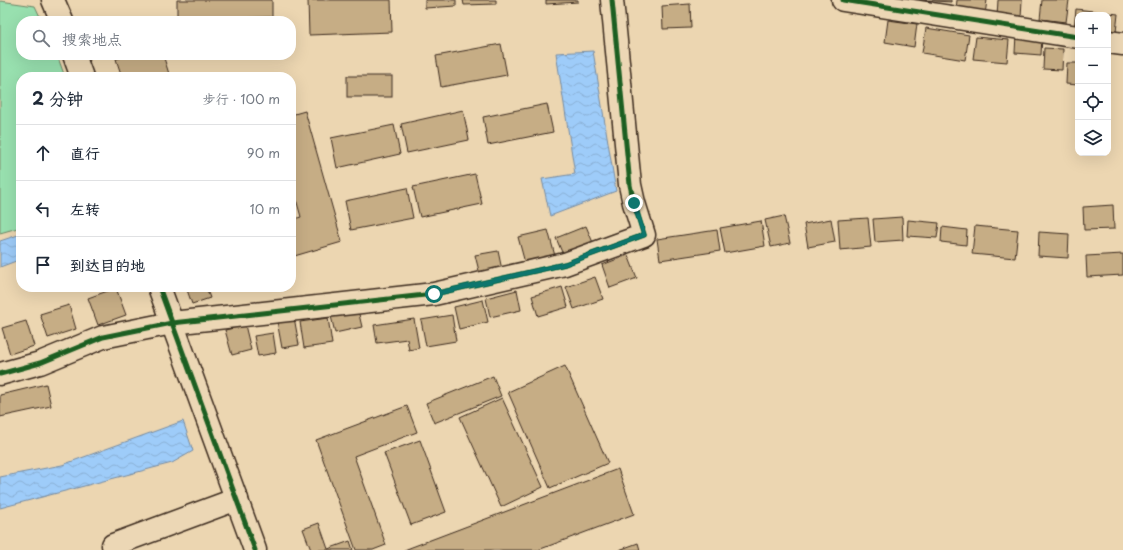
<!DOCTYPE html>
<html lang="zh">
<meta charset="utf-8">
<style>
:root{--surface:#fff;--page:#f6f6f7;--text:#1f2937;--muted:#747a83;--line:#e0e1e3}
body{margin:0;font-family:"Playpen Sans","LXGW WenKai TC",sans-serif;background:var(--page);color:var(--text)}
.controls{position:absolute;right:12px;top:12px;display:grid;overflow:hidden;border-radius:8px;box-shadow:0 4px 16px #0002}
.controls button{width:36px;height:36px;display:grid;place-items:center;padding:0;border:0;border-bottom:1px solid var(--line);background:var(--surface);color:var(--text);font:20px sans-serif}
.stop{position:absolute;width:12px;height:12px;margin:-9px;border:3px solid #0f766e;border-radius:50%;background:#fff}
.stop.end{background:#0f766e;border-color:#fff;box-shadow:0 1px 4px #0008}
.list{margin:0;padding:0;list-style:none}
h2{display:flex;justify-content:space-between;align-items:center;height:52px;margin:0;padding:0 16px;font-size:17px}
h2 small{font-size:13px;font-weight:400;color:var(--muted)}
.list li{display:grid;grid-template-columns:26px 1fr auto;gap:12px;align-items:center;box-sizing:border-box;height:56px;padding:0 16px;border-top:1px solid var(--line)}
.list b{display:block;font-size:15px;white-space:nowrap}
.list em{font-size:13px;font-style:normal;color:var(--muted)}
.icon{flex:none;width:22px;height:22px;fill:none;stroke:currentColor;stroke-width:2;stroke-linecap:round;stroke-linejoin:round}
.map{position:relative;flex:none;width:1123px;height:550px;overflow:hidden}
.search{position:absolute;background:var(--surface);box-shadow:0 4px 16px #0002;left:16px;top:16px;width:280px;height:44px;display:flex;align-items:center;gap:10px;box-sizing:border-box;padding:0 14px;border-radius:16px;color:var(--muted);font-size:15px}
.panel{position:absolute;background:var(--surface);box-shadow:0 4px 16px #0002;left:16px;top:72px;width:280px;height:220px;border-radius:16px}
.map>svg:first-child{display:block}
.park{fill:#98e0af;stroke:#6a8566}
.water{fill:url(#water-waves);stroke:#768ba1}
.building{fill:#c6ad85;stroke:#3b2a1e}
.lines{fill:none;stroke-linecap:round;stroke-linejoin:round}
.minor-casing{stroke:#3b2a1e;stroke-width:25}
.minor{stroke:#ecd7b5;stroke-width:22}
.cycleway-casing{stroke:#ecd7b5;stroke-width:8}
.cycleway{stroke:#1b5e20;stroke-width:5}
.route{stroke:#0f766e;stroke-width:5}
</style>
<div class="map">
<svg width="1123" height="550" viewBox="0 0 1123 550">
<defs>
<pattern id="water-waves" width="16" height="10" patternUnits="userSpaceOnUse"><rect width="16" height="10" fill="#9eccf9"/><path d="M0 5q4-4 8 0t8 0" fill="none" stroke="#89afd5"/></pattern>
</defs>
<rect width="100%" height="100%" fill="#ecd6b1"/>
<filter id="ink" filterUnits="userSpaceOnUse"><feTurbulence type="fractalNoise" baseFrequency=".025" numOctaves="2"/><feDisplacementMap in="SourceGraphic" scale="8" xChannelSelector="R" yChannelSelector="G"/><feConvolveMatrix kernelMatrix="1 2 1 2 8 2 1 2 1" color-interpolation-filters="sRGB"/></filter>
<g filter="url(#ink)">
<!-- park -->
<path class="park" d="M0,1L35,6L42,21H21V55H57L65,77H21V227L0,233Z"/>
<!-- water -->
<g class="water">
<path d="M593,51L616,191L550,216L542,179L575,174L556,53Z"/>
<path d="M21,234V270L19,271L16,261L0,267V241Z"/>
<path d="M183,421L193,451L172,463L0,508V477L62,465Z"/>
</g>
<!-- building -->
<g class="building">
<path d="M177,0H272V17L177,19Z"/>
<path d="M308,0H391L392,32L309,35Z"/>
<path d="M425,0H456V6L425,8Z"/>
<path d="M463,0H496V4L464,5Z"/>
<path d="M546,0H578V2L546,4Z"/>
<path d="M920,0H951V2Z"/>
<path d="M957,0H987L985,15L956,10Z"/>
<path d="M998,0H1022L1021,18L997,17Z"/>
<path d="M1042,0H1069L1066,22L1040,19Z"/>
<path d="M690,4L691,28L663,29L662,6Z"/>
<path d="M1076,9L1118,14L1116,32L1108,31V15H1078V28H1074Z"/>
<path d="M888,20L917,24L914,47L885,42Z"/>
<path d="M926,28L969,35L965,60L922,53Z"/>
<path d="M1016,34L1042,36L1041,55L1015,53Z"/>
<path d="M976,37L1009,40L1007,62L973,59Z"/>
<path d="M501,44L507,75L441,87L436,56Z"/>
<path d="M1044,48L1063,49L1062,70L1043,69Z"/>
<path d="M129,55H163L170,77H122L116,59Z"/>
<path d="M1067,63H1078V85L1066,84Z"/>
<rect x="347" y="76" width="45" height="21"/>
<path d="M547,104L553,132L488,145L483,117Z"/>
<path d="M463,110L469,140L407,153L401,124Z"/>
<path d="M305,111L342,242L291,257V220L301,217L291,181V115Z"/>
<path d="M394,125L400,154L337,168L331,138Z"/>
<path d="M475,174L482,204L420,217L413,187Z"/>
<path d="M407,188L413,218L351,230L345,201Z"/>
<path d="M1113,205L1114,229L1084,230L1083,207Z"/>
<path d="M784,216L790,243L771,247L765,220Z"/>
<path d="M902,217L903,240L875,242L873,219Z"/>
<path d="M868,218L871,247L840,250L838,220Z"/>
<path d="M831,219L835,242L808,247L804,224Z"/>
<path d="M908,220L939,223L937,238L907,236Z"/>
<path d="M761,221L765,246L725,253L720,228Z"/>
<path d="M586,226L594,245L564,257L556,238Z"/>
<path d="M975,226L1018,230L1015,258L972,254Z"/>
<path d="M942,227L967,230L966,245L941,242Z"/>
<path d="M548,230L555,256L525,263L518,237Z"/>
<path d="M717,230L720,251L660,260L657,239Z"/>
<path d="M1039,232L1069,234L1068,258L1038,256Z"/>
<path d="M498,251L502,270L480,275L475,255Z"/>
<path d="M1123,254V275L1087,277L1086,256Z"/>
<path d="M628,255L637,278L610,288L602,265Z"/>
<path d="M595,277L603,299L574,309L566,287Z"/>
<path d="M186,287H206L210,298L192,304Z"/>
<path d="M562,287L568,307L538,316L532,296Z"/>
<path d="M116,288L126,315L98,325L88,298Z"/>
<path d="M517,290L521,310L490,317L486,298Z"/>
<path d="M483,300L488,322L459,329L454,307Z"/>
<path d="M69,305L76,329L48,338L40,314Z"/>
<path d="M358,310L362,327L335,333L331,316Z"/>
<path d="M452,315L456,341L426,346L421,320Z"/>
<path d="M294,317L299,345L282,348L277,321Z"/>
<path d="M328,318L332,344L304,348L300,322Z"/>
<path d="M414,319L419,348L409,350L407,339L377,343L374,325Z"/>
<path d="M26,321L34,346L10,354L2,328Z"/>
<path d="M245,325L251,350L232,355L225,330Z"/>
<path d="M273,333L276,353L258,356L254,336Z"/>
<path d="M565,366L608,463L550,488L508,392Z"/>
<path d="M493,376L501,396L434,423L426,403Z"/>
<path d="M46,384L51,406L0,417V395Z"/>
<path d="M502,398L543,487L501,507L460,417Z"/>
<path d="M407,406L417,432L354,456L386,545L373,550H356L316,440Z"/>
<path d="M420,440L446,512L411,525L384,453Z"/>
<path d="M618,469L634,514L538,550H404Z"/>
<path d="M319,523L328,549L350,541L353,550H311L303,529Z"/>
<path d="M638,543L640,550H619Z"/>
</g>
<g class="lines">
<!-- minor casing -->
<g class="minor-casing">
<g id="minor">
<path d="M53,0L62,21"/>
<path d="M843,0L1078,37"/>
<path d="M1108,42L1123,44"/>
<path d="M74,55L82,77"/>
<path d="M159,287L255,550"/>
<path d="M0,374L40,363L103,337L172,323L434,294L565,264L644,235L634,203L630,185L612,0"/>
<path d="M113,545L237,499"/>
</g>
</g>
<!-- minor -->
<use href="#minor" class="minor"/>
<!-- cycleway casing -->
<g class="cycleway-casing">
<g id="cycleway">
<path d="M843,0L1078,37"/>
<path d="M159,287L255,550"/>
<path d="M0,374L40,363L103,337L172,323L434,294L565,264L644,235L634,203L630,185L612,0"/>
</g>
</g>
<!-- cycleway -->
<use href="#cycleway" class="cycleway"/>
</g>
</g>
<g class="lines" filter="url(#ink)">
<!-- route -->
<path class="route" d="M434,294L565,264L644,235L634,203"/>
</g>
</svg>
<div class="controls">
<button>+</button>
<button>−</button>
<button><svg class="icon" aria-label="locate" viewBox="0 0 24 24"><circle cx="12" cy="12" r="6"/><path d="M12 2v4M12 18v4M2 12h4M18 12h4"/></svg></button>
<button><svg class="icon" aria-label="layers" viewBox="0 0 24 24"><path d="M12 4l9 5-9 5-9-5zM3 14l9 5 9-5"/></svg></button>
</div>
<div class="stop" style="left:434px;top:294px"></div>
<div class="stop end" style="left:634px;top:203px"></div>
<div class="search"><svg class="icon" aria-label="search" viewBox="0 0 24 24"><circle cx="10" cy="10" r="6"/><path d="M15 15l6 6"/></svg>搜索地点</div>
<section class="panel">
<h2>2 分钟<small>步行 · 100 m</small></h2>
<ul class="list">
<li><svg class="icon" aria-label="ahead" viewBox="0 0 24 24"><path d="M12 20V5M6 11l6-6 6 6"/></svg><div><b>直行</b></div><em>90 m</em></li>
<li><svg class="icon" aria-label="left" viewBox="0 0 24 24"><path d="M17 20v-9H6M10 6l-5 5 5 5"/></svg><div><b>左转</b></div><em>10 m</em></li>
<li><svg class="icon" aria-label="arrive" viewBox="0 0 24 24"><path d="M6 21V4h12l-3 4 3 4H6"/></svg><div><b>到达目的地</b></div></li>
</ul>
</section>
</div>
